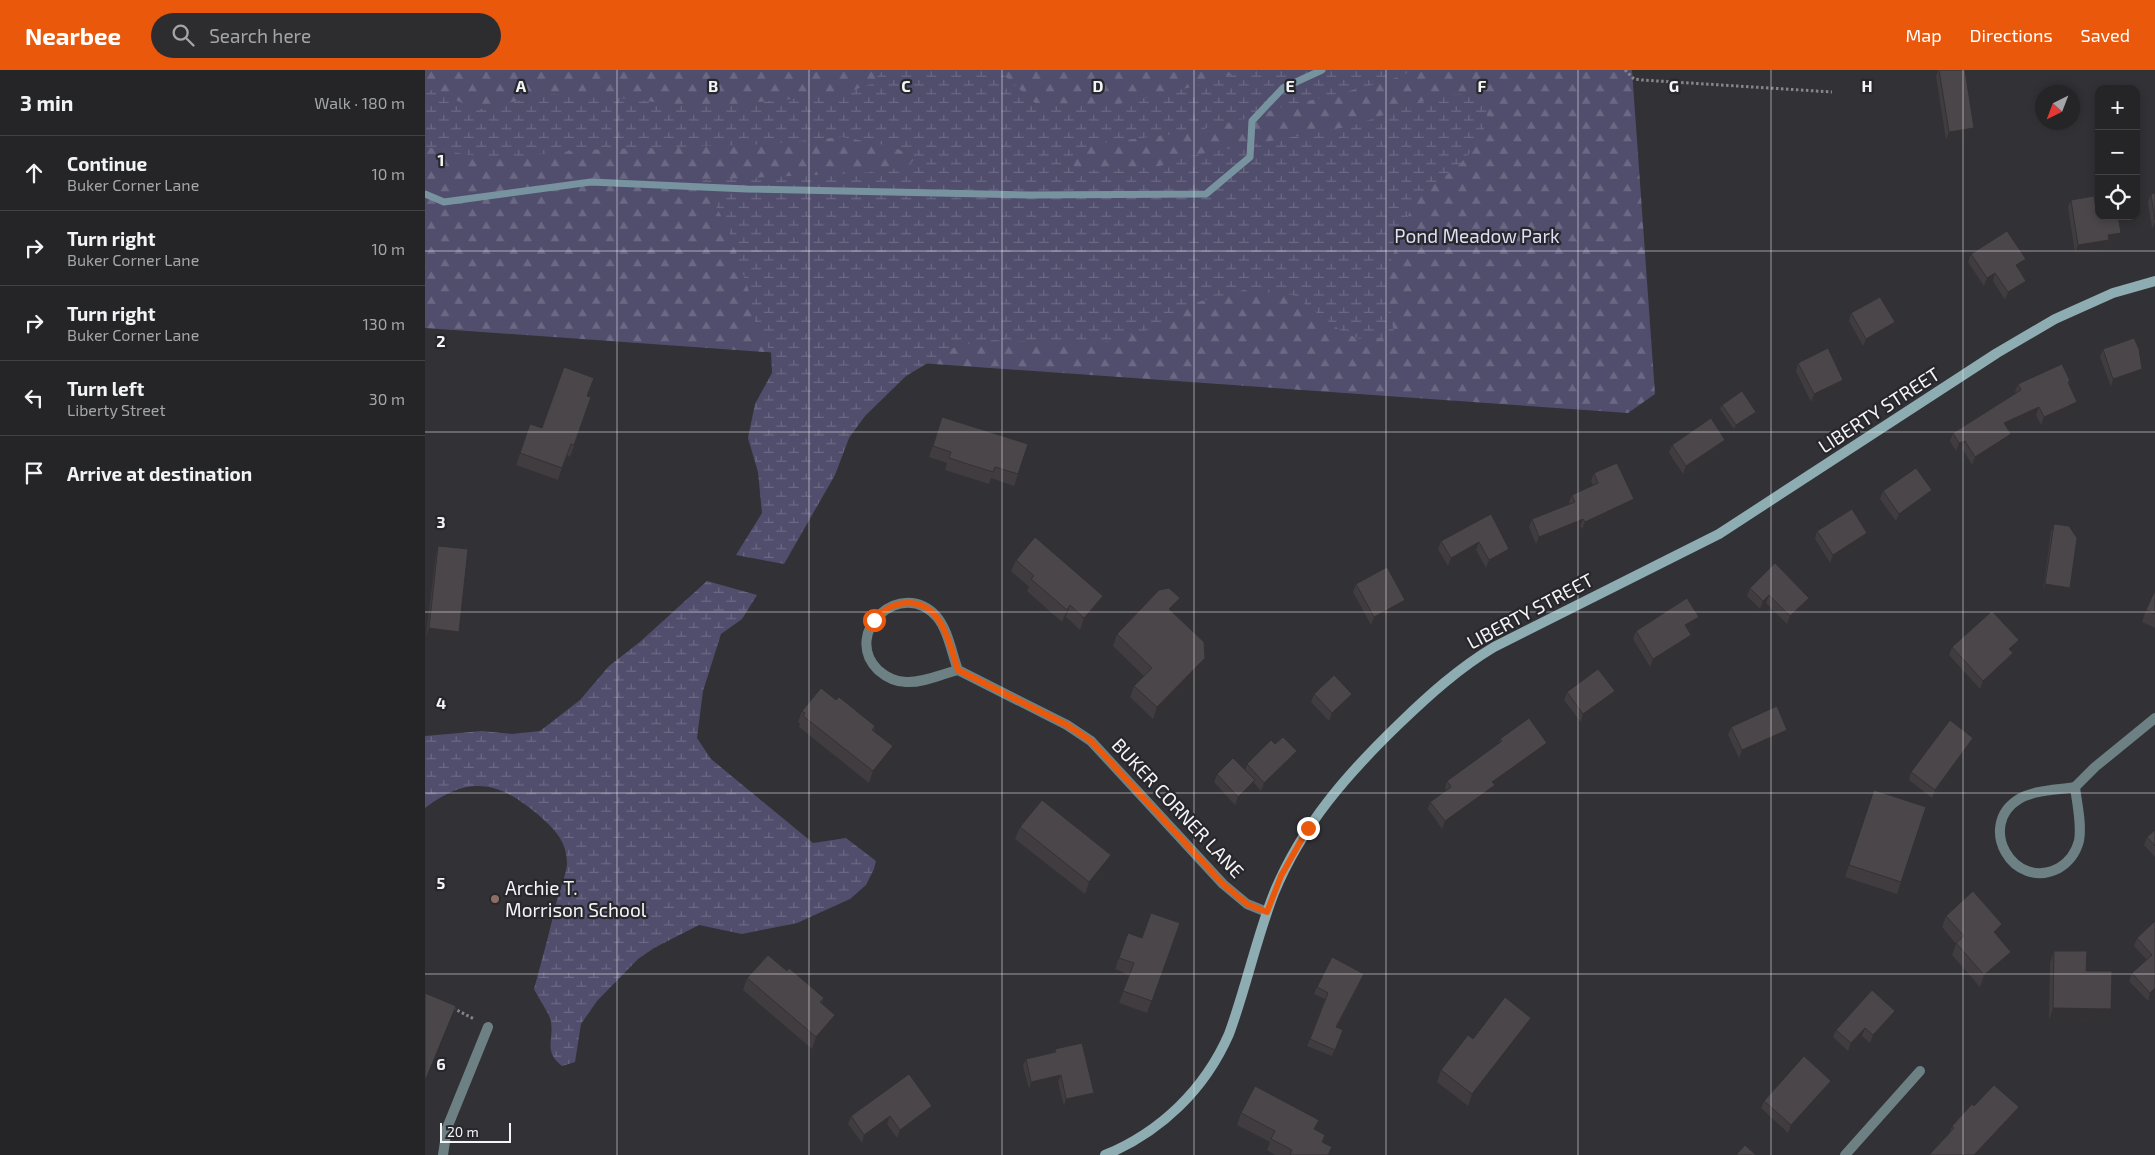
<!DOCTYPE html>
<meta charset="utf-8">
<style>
:root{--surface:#252528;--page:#2d2d30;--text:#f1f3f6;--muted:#a3a5a8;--line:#424245;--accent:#ea580c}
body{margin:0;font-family:"Exo 2",sans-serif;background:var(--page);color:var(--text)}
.controls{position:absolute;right:15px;top:15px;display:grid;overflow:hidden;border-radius:10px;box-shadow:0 2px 8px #0003}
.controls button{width:45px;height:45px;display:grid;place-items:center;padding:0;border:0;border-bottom:1px solid var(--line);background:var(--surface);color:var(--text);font:25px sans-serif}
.compass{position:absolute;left:1610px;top:15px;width:45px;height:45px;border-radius:50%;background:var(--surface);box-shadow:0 2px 8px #0003;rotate:222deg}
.scale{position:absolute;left:15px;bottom:12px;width:71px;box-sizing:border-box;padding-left:5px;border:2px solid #f5f5f8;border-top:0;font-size:14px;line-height:18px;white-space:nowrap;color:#f5f5f8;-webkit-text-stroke:4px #27272c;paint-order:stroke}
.stop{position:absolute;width:15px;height:15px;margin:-11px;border:4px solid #ea580c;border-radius:50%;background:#fff}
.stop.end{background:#ea580c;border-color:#fff;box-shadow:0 1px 5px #0008}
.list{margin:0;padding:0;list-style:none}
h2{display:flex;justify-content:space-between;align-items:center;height:65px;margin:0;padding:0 20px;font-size:21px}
h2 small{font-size:16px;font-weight:400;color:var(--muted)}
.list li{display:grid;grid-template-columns:32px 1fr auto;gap:15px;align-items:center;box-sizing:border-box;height:75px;padding:0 20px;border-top:1px solid var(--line)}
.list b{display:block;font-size:19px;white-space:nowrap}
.list p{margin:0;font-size:16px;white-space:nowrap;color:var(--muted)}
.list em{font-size:16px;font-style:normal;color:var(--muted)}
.icon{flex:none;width:28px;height:28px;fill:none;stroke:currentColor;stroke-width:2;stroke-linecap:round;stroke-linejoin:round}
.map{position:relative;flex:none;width:1730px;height:1085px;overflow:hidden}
header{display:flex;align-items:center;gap:30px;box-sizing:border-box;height:70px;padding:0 25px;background:var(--accent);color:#fff}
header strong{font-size:24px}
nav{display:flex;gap:28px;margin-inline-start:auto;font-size:18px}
.search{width:350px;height:45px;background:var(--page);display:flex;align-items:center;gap:12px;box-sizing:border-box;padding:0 18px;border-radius:28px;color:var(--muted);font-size:19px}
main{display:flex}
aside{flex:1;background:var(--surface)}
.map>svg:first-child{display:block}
.forest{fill:url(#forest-firs)}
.wetland{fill:url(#wetland-marsh)}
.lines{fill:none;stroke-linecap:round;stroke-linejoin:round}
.stream{stroke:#7893a0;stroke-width:7}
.path{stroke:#86868a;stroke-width:3;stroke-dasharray:2.5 2.5;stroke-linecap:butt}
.lane{stroke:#6d8083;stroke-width:10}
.street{stroke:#6d8083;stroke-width:10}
.secondary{stroke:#8dadb2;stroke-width:10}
.wall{fill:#403c40}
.shaded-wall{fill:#343134}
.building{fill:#4b464a;stroke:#343134}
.route{stroke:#ea580c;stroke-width:6}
.grid{fill:none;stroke:#f5f5f8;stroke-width:1;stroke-opacity:0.55}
.education-dot{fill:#8d6e63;stroke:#27272c;stroke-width:2}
.labels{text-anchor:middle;stroke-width:4.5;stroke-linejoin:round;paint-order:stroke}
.park-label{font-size:19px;fill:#dfdef6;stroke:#27272c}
.street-label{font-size:19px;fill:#f5f5f8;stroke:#27272c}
.poi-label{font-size:19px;fill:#f5f5f8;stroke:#27272c;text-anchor:start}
.grid-label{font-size:16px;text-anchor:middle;font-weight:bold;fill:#f5f5f8;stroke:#27272c;stroke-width:4.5;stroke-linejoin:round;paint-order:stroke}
</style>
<header>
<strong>Nearbee</strong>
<div class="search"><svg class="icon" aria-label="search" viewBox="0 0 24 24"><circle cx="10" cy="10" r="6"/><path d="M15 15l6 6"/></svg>Search here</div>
<nav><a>Map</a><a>Directions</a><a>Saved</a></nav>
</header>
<main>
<aside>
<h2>3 min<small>Walk · 180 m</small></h2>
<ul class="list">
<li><svg class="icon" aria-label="ahead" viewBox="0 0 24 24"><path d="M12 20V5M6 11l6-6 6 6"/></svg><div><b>Continue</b><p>Buker Corner Lane</p></div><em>10 m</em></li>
<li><svg class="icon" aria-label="right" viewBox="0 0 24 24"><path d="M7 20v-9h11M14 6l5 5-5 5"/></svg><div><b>Turn right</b><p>Buker Corner Lane</p></div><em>10 m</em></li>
<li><svg class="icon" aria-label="right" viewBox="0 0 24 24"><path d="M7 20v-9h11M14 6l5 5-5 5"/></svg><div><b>Turn right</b><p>Buker Corner Lane</p></div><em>130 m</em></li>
<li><svg class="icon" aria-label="left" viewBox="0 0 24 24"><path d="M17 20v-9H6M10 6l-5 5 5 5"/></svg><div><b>Turn left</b><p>Liberty Street</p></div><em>30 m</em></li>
<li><svg class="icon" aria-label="arrive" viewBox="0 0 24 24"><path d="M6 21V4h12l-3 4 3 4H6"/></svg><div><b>Arrive at destination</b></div></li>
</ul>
</aside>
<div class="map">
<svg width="1730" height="1085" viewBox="0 0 1730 1085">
<defs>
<pattern id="forest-firs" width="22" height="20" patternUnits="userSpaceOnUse" patternTransform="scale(1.25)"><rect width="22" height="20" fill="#514e6d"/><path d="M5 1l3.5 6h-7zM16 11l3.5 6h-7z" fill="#6b6883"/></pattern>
<pattern id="wetland-marsh" width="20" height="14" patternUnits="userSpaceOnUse" patternTransform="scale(1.25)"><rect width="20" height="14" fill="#514e6d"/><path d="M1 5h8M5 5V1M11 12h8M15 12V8" fill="none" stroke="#6b6883"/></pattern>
</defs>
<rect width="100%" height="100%" fill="#313136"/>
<!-- forest -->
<path class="forest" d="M0,0H1207L1230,324L1203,343L0,258Z"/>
<!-- wetland -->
<g class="wetland">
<path d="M458,0H573L610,33L694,34L779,14L819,0H990L960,12L850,39L819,49L764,62L669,74L649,83L644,92L650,97L664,100L732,97L764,86L927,56L1001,30L1032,24L1052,27L1063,36L1061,53L1055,72L1031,98L990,128L960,206L969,264L959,268L935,269L919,263L868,225L819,220L773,232L726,259L692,270L666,273L558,270L528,278L481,306L440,346L424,368L410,405L359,494L311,485L337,443L333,402L323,368L330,334L347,303L346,281L332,263L326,228L304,161L277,110L456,102L484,95L491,87L465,76L417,67L344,74L157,80L67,89L0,77V18L25,27L51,40L124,24L186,27L274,37L414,25L446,14Z"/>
<path d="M282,511L332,525L317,549L296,564L278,621L272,668L286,689L388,773L421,768L451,791L449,799L441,815L425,829L372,853L317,864L274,855L229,878L213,889L172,931L156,954L150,992L137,996C118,981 129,971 126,952C125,944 113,928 109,919C117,890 125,860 132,830C135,819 141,805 142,794C142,773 132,762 118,749C78,713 46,702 0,738V666L57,661L87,664L115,661L155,630L184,596L216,571Z"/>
</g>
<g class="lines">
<!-- stream -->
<path class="stream" d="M0,124L19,132L166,112L322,119L605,125L781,124L825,87L827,51L858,18L897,0"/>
<!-- path -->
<g class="path">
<path d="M1200,0L1209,9L1217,10L1407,22"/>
<path d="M28,938L49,949"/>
</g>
<!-- lane -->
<path class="lane" d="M18,1085L22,1058L63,957"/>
<!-- street -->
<g class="street">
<path d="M533,600C517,604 498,613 481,612C471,612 461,607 453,600C416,563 476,506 512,547C523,560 527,584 533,600L642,655L666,671L798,814L822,834L842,842"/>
<path d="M1650,717C1652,734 1657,754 1654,771C1651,782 1644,792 1634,798C1588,822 1551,755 1594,729C1609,720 1633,720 1650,717Z"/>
<path d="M1650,717L1670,697L1730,648"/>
<path d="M1420,1085L1495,1001"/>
</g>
<!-- secondary -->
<path class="secondary" d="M680,1085C736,1062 780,1019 804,964C821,918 831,869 849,823C877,755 923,703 975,653C1004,625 1034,598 1069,577L1294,464L1572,283L1630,249L1688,223L1730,211"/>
</g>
<!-- wall -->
<g class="wall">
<path d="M1513,0H1540L1547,66L1521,70L1511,6Z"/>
<path d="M1730,123V159H1727L1723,132L1726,124Z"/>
<path d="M1646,130L1671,139L1693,171L1683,172L1681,178L1650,183L1643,137Z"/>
<path d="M1546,184L1601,189L1598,197L1594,200L1598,218L1580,230L1568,211L1559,216L1543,192Z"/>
<path d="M1426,243L1470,252L1467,260L1438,276L1424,251Z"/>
<path d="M1678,279L1717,299L1714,307L1686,317L1675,287Z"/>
<path d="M1373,293L1418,310L1415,318L1386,332L1371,301Z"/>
<path d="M1645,311L1644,315L1649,340L1616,355L1611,345L1582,358L1583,372L1547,395L1537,378L1531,381L1525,371L1528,363L1591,324L1590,322L1593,314Z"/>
<path d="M162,326L166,327L145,387L141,385L133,410L91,395L105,354L117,358Z"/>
<path d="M1297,335L1331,342L1330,346L1309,359L1295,339Z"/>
<path d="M517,347L593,404L589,416L566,408L564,414L520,400L522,393L504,387Z"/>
<path d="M1247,375L1297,378L1258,404L1244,383Z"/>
<path d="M1169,403L1209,429L1206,437L1157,459L1155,456L1111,474L1104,457L1107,449L1145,434L1144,432L1147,425L1168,415L1166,411Z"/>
<path d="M1507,420L1504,428L1471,451L1455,429L1458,421Z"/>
<path d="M1066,444L1084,479L1081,487L1061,498L1051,480L1023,496L1013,479L1016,471Z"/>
<path d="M1629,454L1642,526L1618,522L1626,462Z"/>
<path d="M1392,461L1439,471L1405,493L1390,469Z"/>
<path d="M13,476L31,570L1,566L11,484Z"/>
<path d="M591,490L678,526L674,538L655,560L641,547L637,552L602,521L604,517L586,501Z"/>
<path d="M931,514L980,530L977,538L946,555L928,522Z"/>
<path d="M1325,518L1384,528L1381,536L1362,554L1341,533L1335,539L1322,526Z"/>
<path d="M1730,520V558L1717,552L1721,540Z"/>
<path d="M755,528L751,540L748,542L780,588L776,599L728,649L705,627L709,616L719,606L688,576L692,564Z"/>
<path d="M1271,555L1263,560L1266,565L1263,573L1225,597L1208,569L1211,561Z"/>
<path d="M1594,570L1591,578L1587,582L1588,583L1585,591L1555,619L1524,585L1527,577Z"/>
<path d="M1190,621L1187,629L1156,652L1139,630L1142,622Z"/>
<path d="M889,624L924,631L904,651L886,632Z"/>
<path d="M411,630L450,656L449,661L464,688L444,713L374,657L375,654L373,652L377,641Z"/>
<path d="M1306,657L1359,667L1314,688L1303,665Z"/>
<path d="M1075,669L1119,681L1070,716L1067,723L1017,759L1003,739L1005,732L1021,720L1020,718L1022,711L1074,674Z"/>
<path d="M850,674L869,689L836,721L829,713L827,718L810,735L789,712L792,704L820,700L822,694Z"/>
<path d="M1545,676L1507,728L1484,710L1486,702Z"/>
<path d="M1445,732L1476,812L1472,824L1420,807Z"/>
<path d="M595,757L682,797L660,824L590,769Z"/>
<path d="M1730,760V787L1719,775L1722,767Z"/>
<path d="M1521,846L1573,866L1572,867L1581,893L1555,917L1527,885L1531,874L1517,857Z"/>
<path d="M1730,851V924L1723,931L1704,911L1707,903L1722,890L1709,876L1712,868Z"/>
<path d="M755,853L722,943L694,933L704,905L690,899L703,863L717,868Z"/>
<path d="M1629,881L1661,901L1682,951L1624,950L1625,893Z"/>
<path d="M362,901L399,928L397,933L410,945L406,956L387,979L318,920L322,908Z"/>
<path d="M936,911L912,957L918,960L907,986L882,976L900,929L889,924L892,917Z"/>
<path d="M1106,948L1102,959L1043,1036L1012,1012L1016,1000L1048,969Z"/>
<path d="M1467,949L1445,973L1437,966L1423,981L1408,967L1411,960Z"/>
<path d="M630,979L669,1023L666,1030L639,1036L633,1012L604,1019L598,996L601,989L629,982Z"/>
<path d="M1403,1019L1363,1063L1336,1038L1339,1031Z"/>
<path d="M507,1036L504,1044L472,1068L462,1054L437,1073L423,1054L426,1046Z"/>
<path d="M1549,1036L1594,1037L1590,1048L1524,1064L1527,1056Z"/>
<path d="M816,1043L891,1060L900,1065L898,1072L904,1085H850L842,1080L845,1072L812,1055Z"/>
</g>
<!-- shaded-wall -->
<g class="shaded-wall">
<path d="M1549,58L1547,66L1521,70L1524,62Z"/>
<path d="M1730,152V159H1727Z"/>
<path d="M1696,163L1693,171L1683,172L1681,178L1650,183L1653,175L1683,165Z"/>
<path d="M1601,189L1598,197L1588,203L1591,195Z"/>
<path d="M1570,203L1568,211L1559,216L1562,208Z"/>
<path d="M1601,211L1598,218L1580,230L1583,222Z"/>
<path d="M1470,252L1467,260L1438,276L1441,269Z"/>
<path d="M1717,299L1714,307L1686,317L1688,309Z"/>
<path d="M1418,310L1415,318L1386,332L1389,324Z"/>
<path d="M1652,332L1649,340L1616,355L1619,347Z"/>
<path d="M1614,337L1611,345L1576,361L1579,353Z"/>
<path d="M1331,342L1330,346L1309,359L1311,355Z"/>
<path d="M1586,364L1583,372L1547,395L1550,387Z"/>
<path d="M1300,370L1297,378L1258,404L1261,396Z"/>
<path d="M1540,371L1537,378L1531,381L1534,373Z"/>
<path d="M1507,420L1504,428L1471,451L1474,444Z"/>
<path d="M1209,429L1206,437L1157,459L1160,452Z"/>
<path d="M1158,449L1155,456L1111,474L1114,467Z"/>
<path d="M1442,463L1439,471L1405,493L1408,485Z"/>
<path d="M1054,472L1051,480L1023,496L1026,488Z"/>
<path d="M1084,479L1081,487L1061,498L1064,490Z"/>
<path d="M1620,514L1645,518L1642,526L1618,522Z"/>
<path d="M1344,525L1341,533L1335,539L1338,531Z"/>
<path d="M678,526L674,538L655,560L659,548Z"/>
<path d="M755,528L751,540L740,551L744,539Z"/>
<path d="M1384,528L1381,536L1362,554L1365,546Z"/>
<path d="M980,530L977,538L946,555L949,547Z"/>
<path d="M645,535L641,547L637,552L642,540Z"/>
<path d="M1274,547L1271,555L1257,563L1260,555Z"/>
<path d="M4,558L34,562L31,570L1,566Z"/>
<path d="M1266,565L1263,573L1225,597L1228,589Z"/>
<path d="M1594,570L1591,578L1581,587L1584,579Z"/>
<path d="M1588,583L1585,591L1555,619L1558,611Z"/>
<path d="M780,588L776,599L728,649L732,637Z"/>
<path d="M1190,621L1187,629L1156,652L1158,644Z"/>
<path d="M927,624L924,631L904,651L907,643Z"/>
<path d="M1362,660L1359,667L1314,688L1317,680Z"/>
<path d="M1548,668L1545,676L1507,728L1510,720Z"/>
<path d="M1122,673L1119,681L1070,716L1067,723L1017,759L1020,751L1067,712Z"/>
<path d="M468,676L464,688L444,713L448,701Z"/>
<path d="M872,681L869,689L836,721L839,713Z"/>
<path d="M830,710L827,718L810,735L813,727Z"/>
<path d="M686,785L682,797L660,824L664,812Z"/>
<path d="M1577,854L1573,866L1564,874L1569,862Z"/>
<path d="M1586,882L1581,893L1555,917L1559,905Z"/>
<path d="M939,904L936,911L908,964L911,957Z"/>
<path d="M1730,918V924L1723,931L1725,923Z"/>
<path d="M31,936L27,947L0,1013V1011Z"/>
<path d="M1628,938L1686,939L1682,951L1624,950Z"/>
<path d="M1470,941L1467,949L1445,973L1448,965Z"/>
<path d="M410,945L406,956L387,979L391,967Z"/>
<path d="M1106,948L1102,959L1043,1036L1047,1024Z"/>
<path d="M1440,958L1437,966L1423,981L1426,973Z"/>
<path d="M636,1005L633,1012L604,1019L606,1012Z"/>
<path d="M1406,1011L1403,1019L1363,1063L1366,1055Z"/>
<path d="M669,1023L666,1030L639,1036L641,1029Z"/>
<path d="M507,1036L504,1044L472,1068L475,1060Z"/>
<path d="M1594,1037L1590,1048L1555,1085H1549Z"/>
<path d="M465,1046L462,1054L437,1073L439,1065Z"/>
</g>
<!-- building -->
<g class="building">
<path d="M1514,0H1540L1549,58L1524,62Z"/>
<path d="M1730,123V150L1726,124Z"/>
<path d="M1669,126L1671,139L1674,138V146H1693L1696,163L1683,165L1684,170L1653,175L1646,130Z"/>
<path d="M1582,161L1601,189L1591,195L1601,211L1583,222L1570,203L1562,208L1546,184Z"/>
<path d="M1455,227L1470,252L1441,269L1426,243Z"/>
<path d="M1709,268L1714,279L1717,299L1688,309L1678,279Z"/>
<path d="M1403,278L1418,310L1389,324L1373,293Z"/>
<path d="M1637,294L1645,311L1643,312L1652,332L1619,347L1614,337L1579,353L1586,364L1550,387L1540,371L1534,373L1528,363L1596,320L1593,314Z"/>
<path d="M139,297L169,308L162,326L166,327L149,375L146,374L137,398L95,383L105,354L117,358Z"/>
<path d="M1317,321L1331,342L1311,355L1297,335Z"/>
<path d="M517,347L603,374L593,404L570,397L568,402L524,388L526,382L508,376Z"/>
<path d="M1286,348L1300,370L1261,396L1247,375Z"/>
<path d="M1192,393L1209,429L1160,452L1158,449L1114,467L1107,449L1150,432L1147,425L1173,413L1169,403Z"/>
<path d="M1491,398L1507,420L1474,444L1458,421Z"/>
<path d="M1427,439L1442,463L1408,485L1392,461Z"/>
<path d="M1066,444L1084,479L1064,490L1054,472L1026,488L1016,471Z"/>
<path d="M1629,454L1644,456L1652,468L1645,518L1620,514Z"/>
<path d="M610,467L678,526L659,548L645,535L642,540L606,509L609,506L591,490Z"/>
<path d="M13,476L43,479L34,562L4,558Z"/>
<path d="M1350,493L1384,528L1365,546L1344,525L1338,531L1325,518Z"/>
<path d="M962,497L980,530L949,547L931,514Z"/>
<path d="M744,518L755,528L744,539L779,572L780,588L732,637L709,616L727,598L692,564L734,520Z"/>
<path d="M1730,520V544L1721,540Z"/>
<path d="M1262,528L1274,547L1260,555L1266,565L1228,589L1211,561Z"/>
<path d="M1567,541L1594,570L1584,579L1588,583L1558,611L1527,577Z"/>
<path d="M1173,599L1190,621L1158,644L1142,622Z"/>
<path d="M909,605L927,624L907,643L889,624Z"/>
<path d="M396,618L411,630L414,627L450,656L447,660L468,676L448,701L378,646L380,643L377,641Z"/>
<path d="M1352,636L1362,660L1317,680L1306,657Z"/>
<path d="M1104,648L1122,673L1067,712L1070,715L1020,751L1005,732L1026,717L1022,711L1077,671L1075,669Z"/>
<path d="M1525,650L1548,668L1510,720L1486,702Z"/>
<path d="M858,667L872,681L839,713L822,694L846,670L850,674Z"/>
<path d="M808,688L830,710L813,727L792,704Z"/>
<path d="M1449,720L1501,737L1476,812L1424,795Z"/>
<path d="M617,730L686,785L664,812L595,757Z"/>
<path d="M1730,760V776L1722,767Z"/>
<path d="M1548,821L1577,854L1569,862L1586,882L1559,905L1531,873L1539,866L1521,846Z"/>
<path d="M726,843L755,853L727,931L698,921L709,893L694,888L703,863L717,868Z"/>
<path d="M1730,851V918L1725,923L1707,903L1727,885L1712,868Z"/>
<path d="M1629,881H1662L1661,901H1687L1686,939L1628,938Z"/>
<path d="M343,885L362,901L364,898L399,928L395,932L410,945L391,967L322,908Z"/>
<path d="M907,887L939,904L911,957L918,960L910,980L885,969L903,923L892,917Z"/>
<path d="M1447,920L1470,941L1448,965L1440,958L1426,973L1411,960Z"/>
<path d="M0,923L31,936L0,1011Z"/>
<path d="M1080,927L1106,948L1047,1024L1016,1000L1043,965L1048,969Z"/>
<path d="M657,973L669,1023L641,1029L636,1005L606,1012L601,989L631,982L630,979Z"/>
<path d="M1379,986L1406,1011L1366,1055L1339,1031Z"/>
<path d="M484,1004L507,1036L475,1060L465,1046L439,1065L426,1046Z"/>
<path d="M1569,1015L1594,1037L1549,1085H1504L1529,1058L1527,1056L1547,1034L1549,1036Z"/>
<path d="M830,1016L894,1050L889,1059L900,1065L897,1072L907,1077L903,1085H865L867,1080L846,1069L850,1061L816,1043Z"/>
<path d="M1320,1075L1331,1085H1311Z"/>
</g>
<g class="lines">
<!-- route -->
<path class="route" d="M449,550C467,528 500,526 515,552C524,566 528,585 533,600L642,655L666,671L798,814L822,834L842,842L856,806L883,758"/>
</g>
<!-- grid -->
<path class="grid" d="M192,0V1085M384,0V1085M577,0V1085M769,0V1085M961,0V1085M1153,0V1085M1346,0V1085M1538,0V1085M0,181H1730M0,362H1730M0,542H1730M0,723H1730M0,904H1730"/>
<!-- markers -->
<circle class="education-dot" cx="70" cy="829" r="5"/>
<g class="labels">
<!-- park labels -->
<g class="park-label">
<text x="1052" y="173">Pond Meadow Park</text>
</g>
<!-- street labels -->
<g class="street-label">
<text transform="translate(1454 340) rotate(-33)" y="7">LIBERTY STREET</text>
<text transform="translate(1105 541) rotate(-28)" y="7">LIBERTY STREET</text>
<text transform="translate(753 738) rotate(47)" y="7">BUKER CORNER LANE</text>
</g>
<!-- poi labels -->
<g class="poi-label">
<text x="80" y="825">Archie T.<tspan x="80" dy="22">Morrison School</tspan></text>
</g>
</g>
<g class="grid-label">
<text x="96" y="22">A</text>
<text x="288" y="22">B</text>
<text x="481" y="22">C</text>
<text x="673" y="22">D</text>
<text x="865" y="22">E</text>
<text x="1057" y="22">F</text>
<text x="1249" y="22">G</text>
<text x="1442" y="22">H</text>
<text x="16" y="96">1</text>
<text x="16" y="277">2</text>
<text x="16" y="458">3</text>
<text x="16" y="639">4</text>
<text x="16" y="819">5</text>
<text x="16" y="1000">6</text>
</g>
</svg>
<div class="controls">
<button>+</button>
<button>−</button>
<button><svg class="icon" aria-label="locate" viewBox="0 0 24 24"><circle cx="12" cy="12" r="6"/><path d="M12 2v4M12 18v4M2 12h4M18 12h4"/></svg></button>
</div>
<svg class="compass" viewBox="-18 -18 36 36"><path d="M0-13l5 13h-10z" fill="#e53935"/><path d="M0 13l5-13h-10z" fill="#a3a5a8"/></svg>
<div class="scale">20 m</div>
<div class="stop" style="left:449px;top:550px"></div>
<div class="stop end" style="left:883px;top:758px"></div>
</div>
</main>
